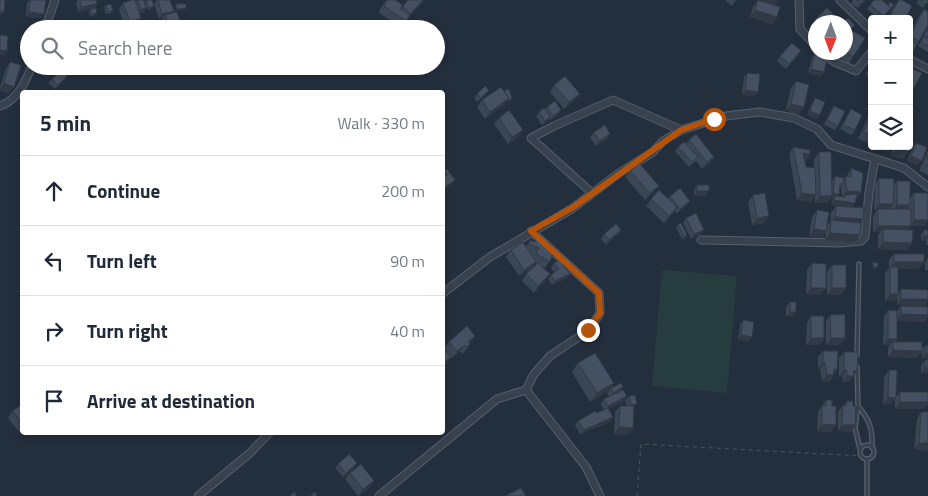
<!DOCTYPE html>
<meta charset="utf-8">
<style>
:root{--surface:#fff;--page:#f2f2f3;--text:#1f2937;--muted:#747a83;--line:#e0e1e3}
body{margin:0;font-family:"Titillium Web",sans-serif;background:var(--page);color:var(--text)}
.controls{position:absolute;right:15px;top:15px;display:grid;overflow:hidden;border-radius:5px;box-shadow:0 2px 8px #0003}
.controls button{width:45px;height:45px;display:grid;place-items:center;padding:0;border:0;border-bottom:1px solid var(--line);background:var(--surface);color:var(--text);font:25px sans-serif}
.compass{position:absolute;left:808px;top:15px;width:45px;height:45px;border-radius:50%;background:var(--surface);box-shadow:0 2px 8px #0003;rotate:181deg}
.stop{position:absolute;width:15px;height:15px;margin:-11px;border:4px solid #b45309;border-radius:50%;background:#fff}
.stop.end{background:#b45309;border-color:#fff;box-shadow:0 1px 5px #0008}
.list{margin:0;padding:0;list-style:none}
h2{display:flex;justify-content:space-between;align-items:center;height:65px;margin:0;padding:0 20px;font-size:21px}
h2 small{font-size:16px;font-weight:400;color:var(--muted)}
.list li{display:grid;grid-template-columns:32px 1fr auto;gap:15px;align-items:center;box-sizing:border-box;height:70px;padding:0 20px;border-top:1px solid var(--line)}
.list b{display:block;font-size:19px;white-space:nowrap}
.list em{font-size:16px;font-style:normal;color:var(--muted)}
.icon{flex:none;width:28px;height:28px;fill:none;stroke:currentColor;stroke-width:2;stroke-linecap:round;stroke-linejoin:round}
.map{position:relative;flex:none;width:928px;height:496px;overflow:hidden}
.search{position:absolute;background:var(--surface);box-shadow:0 2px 8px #0003;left:20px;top:20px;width:425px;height:55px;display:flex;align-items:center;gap:12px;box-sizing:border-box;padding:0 18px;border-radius:28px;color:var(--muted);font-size:19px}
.panel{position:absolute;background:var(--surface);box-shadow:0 2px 8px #0003;left:20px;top:90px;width:425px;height:345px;border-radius:5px}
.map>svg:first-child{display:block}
.green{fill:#263c3f}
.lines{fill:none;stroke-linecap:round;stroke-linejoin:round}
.lane-casing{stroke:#565f6c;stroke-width:5.5}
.street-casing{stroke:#565f6c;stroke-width:9}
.path{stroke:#44595c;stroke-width:1;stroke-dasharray:4 4;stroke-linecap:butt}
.lane{stroke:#38414e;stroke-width:3}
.street{stroke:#38414e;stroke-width:7}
.wall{fill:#3b4654;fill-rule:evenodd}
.shaded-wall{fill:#303945}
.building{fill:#455162;stroke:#303945}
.route{stroke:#b45309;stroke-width:6}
</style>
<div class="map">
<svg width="928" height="496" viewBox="0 0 928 496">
<rect width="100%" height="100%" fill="#242f3e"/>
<!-- green -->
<path class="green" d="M662,270L737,276L727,393L652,386Z"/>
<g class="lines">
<!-- lane casing -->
<g class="lane-casing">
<g id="lane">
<path d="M857,355L859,264"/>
<path d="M857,367L858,406L855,428L860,449"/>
<path d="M858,406C870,420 873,430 872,448"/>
<circle cx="867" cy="452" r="7"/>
<path d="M867,496V459"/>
</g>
</g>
<!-- street casing -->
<g class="street-casing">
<g id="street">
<path d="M799,0L800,29L816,46"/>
<path d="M840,0L872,31"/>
<path d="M45,29L55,0"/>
<path d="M821,52L835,62L856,71L872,51"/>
<path d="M909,59L928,69"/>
<path d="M0,106C18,100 25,82 32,66"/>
<path d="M592,193L531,138L554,126L613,100L681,130"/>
<path d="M531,231L599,293L600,313L589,330L550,356L534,374L526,390L586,467L600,496"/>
<path d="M701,240L840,243L861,241L865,237L869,192L875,159"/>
<path d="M442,294L490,257L573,208L619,173L653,152L663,141L681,130L726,116L760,112L794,118L817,129L831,145L904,168L928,187"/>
<path d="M198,496L250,453L270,432"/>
<path d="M379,496L497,399L526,390"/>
</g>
</g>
<!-- path -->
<path class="path" d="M637,496L641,444L861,456"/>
<!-- lane -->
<use href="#lane" class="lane"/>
<!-- street -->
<use href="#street" class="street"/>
</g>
<!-- wall -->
<g class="wall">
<path d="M29,0H46L41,18L26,17L27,3Z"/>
<path d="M78,0H96L97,4L94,8L95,15L90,17L89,11L90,9L78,12L76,2Z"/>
<path d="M137,0L146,8L143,13L140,14L141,18L137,24L125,28L119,10L123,3L136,2Z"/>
<path d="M146,0H152V8L148,10L144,2Z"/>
<path d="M157,0H170L174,11L173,13L180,21L177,26L165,29L162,20L163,18L159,19L154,4Z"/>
<path d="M386,0L401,9L408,0H425L408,18L402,28L379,13V11Z"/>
<path d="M726,0H736L732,6L726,1Z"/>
<path d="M758,0L777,17L772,24L750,17L753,7Z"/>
<path d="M853,0H864L858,8L851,4Z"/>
<path d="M874,0L888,5H894L882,19H879L867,9Z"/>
<path d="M899,0L905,19H887L895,5Z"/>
<path d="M919,0H928V2L923,8L916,3Z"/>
<path d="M106,5L113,11L111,13L106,14L104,7Z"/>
<path d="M924,9L919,41L910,56L909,35L919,16Z"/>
<path d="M837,18L834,22H816V31L811,26L815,19Z"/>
<path d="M92,24L105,29H89Z"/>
<path d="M928,27V52L918,46Z"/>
<path d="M853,31V57L849,63L837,56L839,52H846V42Z"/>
<path d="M830,52H836L834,56Z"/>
<path d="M815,53L824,72L821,76L808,73L812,58Z"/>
<path d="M798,55L786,69L777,61L780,56Z"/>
<path d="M872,61V77L866,74Z"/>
<path d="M10,62L9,93L0,91V87L6,69Z"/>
<path d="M747,73L755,96L742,95L744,77Z"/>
<path d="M67,76L64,80L55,89L48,83L52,79Z"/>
<path d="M796,81L799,114L786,110L791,88Z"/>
<path d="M554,85L575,100L564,109L550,92Z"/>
<path d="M505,90L512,99L510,101L506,102L504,105L485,119L477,107L482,100L504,91Z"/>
<path d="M477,94L485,95L477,102L474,98Z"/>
<path d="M815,98L817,119L807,115L812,103Z"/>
<path d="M834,106L838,126L835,130L824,125L831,110Z"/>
<path d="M547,107L558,115L550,120L549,119L547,122L542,125L536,117L539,112L545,110Z"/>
<path d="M851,109L855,130L852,135L840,129L848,114Z"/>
<path d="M872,112V143L871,144L858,139L868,117Z"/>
<path d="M499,118L518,137L508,144L494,124Z"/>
<path d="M594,132L607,139L596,146L590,137Z"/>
<path d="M689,140L714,157L710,163L702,169L696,161L689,167L675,151L678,147L686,144Z"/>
<path d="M916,143L918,165L907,161L913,147Z"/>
<path d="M894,146H909L903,159L891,155Z"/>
<path d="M793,147L810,154L806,161H805L806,167L814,168V159L819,152L832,181L835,176L844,179L845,176H847L851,168L861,192L856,199L853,207L861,223L860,235L855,242L825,240L826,232L822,238L809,236L812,217L817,210L827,226L830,222L831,213L836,206L847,207L831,205L833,199L831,198L827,203H815V196L811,202L797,200L789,154ZM841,187L842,197L838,196L840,188Z"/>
<path d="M928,150V175L919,171Z"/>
<path d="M444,171L452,184L442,191V174Z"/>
<path d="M630,171L654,192L645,200L625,177Z"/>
<path d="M879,178L894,185L897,181L910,199L914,193H928V220L924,226H910L908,230L912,243L907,250L878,249V235L880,232H873V216L877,210H874L875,185Z"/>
<path d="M697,185L706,196H694V190Z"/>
<path d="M753,195L764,223L752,225L748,202Z"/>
<path d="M670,196L690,201L686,206L677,213L675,211L664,223L646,206L651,199H668Z"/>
<path d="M686,218L704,230L701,234L691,239L683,223Z"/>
<path d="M678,224L687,235L685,238L682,239L676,227Z"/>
<path d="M924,230H928V245H926V240L921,241V235Z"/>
<path d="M604,234H618L606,245L601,239Z"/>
<path d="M537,237L543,245L550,261L545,268L542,266L545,281L534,293L522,281L526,274L537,264L535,263L531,269L519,276L506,257L511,250L526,247L530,240L534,242Z"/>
<path d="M894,254L919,269H898V294L901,289L928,290V301L925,306L897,305V297L894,301H885V274L889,268V260Z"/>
<path d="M928,258V270H925V262Z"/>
<path d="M554,263L570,274L567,278L552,285L548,279L551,275L554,272L551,268Z"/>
<path d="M812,263L821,295L806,294L807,270Z"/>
<path d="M832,265L846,288L841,295H827V272Z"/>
<path d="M790,302L793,316H786V307Z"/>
<path d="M901,306L925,322L897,321V339L895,342L922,351L917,358L888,357V348L890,345H883L884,317L888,310L897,311Z"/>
<path d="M830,315L845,338L840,345H826V321Z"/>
<path d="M811,316L824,338L820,345H806L807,323Z"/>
<path d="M743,320L752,337L749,341L738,340L740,325Z"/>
<path d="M449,342L471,343L465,351L462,354L460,351L452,358L444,348Z"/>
<path d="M926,345L928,358H922V349Z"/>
<path d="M823,351L837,370L829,382L822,381L820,369H818V357Z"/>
<path d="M844,352L857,371L849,382H842L843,377H839V358Z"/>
<path d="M925,360L928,373H921V365Z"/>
<path d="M578,363L614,383L607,392L590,402L572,372Z"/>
<path d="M889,370L896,397L900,392L924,409H895V399L891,404H883L884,377Z"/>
<path d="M611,388L621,391L627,396L624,401L608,409L610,422L580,434L575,425L578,421L604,410L601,404L604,399L609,397L607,393Z"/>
<path d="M629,396L634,408L628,435L614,434L615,412L620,406H627L625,401Z"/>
<path d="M826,400L832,406L836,425L831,432L817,431L818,412Z"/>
<path d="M847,401L853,406L855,425L851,432L838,431V412Z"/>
<path d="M22,404V432L20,433L8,418L13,411Z"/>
<path d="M921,412H928V451L914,449L917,419Z"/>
<path d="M357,463L354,468L343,477L335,468L338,464Z"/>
<path d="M350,473L370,487L358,496L345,479Z"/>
</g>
<!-- shaded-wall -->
<g class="shaded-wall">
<path d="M423,0H425L406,20L410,14Z"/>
<path d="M760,0H775L778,1L775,6Z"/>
<path d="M97,4L93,9L78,12L81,7Z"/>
<path d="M146,8L143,13L137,14L141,10Z"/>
<path d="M186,8L184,10L174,11L176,9Z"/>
<path d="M755,10L777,17L772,24L750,17Z"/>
<path d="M174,11L171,15H165L163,18L159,19L162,14Z"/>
<path d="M0,12H4L0,16Z"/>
<path d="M29,12L44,14L41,18L26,17Z"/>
<path d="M141,18L137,24L125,28L130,22Z"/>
<path d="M180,21L177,26L165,29L168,25Z"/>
<path d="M0,50L7,51L4,55H0Z"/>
<path d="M811,69L824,72L821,76L808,73Z"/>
<path d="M4,83L14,87L9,93L0,91V89Z"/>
<path d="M745,90L758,92L755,96L742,95Z"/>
<path d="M580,94L575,100L564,109L569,102Z"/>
<path d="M509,98L512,99L510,101L506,102L504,105L485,119L490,112Z"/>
<path d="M791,104L804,107L799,114L786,110Z"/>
<path d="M561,110L558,115L550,120L553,116Z"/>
<path d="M810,111L820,115L817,119L807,115Z"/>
<path d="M550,117L547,122L542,125L545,121Z"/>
<path d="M523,130L518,137L508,144L512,137Z"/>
<path d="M610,134L607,139L596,146L599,141Z"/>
<path d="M876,146H893L888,152L876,147Z"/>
<path d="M896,148L908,152L903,159L891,155Z"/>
<path d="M803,153L810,154L806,161L798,160Z"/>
<path d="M911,156L922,161L918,165L907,161Z"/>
<path d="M714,157L710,163L702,169L707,162Z"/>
<path d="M455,180L452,184L442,191L445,187Z"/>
<path d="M659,186L654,192L645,200L650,193Z"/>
<path d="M697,191H709L706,196H694Z"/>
<path d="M847,191L861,192L856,199L844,198L845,195L843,198H842Z"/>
<path d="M802,193L816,195L811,202L797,200Z"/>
<path d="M833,193L839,195L836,200L835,196L833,199L831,198L827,203H815L820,196H831Z"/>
<path d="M834,200L855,203L852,208L831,205Z"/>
<path d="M690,201L686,206L677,213L680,209Z"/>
<path d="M879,204H893L889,211L878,209L877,210H874Z"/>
<path d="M897,205H910L905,212H892Z"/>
<path d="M677,207L672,214L664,223L669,216Z"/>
<path d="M769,216L764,223L752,225L757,218Z"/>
<path d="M835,217L863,219L859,226L830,224Z"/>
<path d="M914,220H928L924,226H910L906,232L883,229L880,232H873L878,226H910Z"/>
<path d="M814,229L826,231L822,238L809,236Z"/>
<path d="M621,230L618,234L606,245L609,240Z"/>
<path d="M704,230L701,234L691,239L694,234Z"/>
<path d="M830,233L860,235L855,242L825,240Z"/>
<path d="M924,236H928V238L926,240L921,241Z"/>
<path d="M883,242L912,243L907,250L878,249Z"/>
<path d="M536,262L531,269L519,276L524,270Z"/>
<path d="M894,262H924L919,269H889Z"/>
<path d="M873,267H878L876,270L872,269Z"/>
<path d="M550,274L545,281L534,293L538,286Z"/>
<path d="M570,274L567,278L552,285L555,281Z"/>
<path d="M811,288H826L821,295L806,294Z"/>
<path d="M832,288H846L841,295H827Z"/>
<path d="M890,294H898L894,301H885Z"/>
<path d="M901,299H928V301L925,306L897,305Z"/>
<path d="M790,312H796L793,316H786Z"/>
<path d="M901,314L928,315V317L925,322L896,321Z"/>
<path d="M741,335L752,337L749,341L738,340Z"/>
<path d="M475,336L471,343L466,346L468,342Z"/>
<path d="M811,338H824L820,345H806Z"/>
<path d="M831,338H845L840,345H826Z"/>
<path d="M888,339H897L893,345V342L890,345H883Z"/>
<path d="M465,345L460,351L452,358L457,351Z"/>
<path d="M893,350L922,351L917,358L888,357Z"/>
<path d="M925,353H928V358H922Z"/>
<path d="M451,357L448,362L442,366L445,362Z"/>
<path d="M823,362H825L820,369H818Z"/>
<path d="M925,368H928V373H921Z"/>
<path d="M834,369L837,370L829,382L822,381L827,375Z"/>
<path d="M844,370H847L843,377H839Z"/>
<path d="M854,371H857L849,382H842L847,376Z"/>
<path d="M614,383L607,392L590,402L597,393Z"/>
<path d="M623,387L620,392L610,398L613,393Z"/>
<path d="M627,396L624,401L605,411L608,406Z"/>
<path d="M888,397L896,398L891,404H883Z"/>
<path d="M900,402H928V404L924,409H895Z"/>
<path d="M613,417L610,422L580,434L584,430Z"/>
<path d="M822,424L836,425L831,432L817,431Z"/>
<path d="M842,425H855L851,432L838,431Z"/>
<path d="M619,427L633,428L628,435L614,434Z"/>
<path d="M919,443H928V451L914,449Z"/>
<path d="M357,463L354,468L343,477L346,473Z"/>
<path d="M374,481L370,487L358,496L363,489Z"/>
</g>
<!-- building -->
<g class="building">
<path d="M0,0H5L4,12H0Z"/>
<path d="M30,0H46L44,14L29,12Z"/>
<path d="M80,0H96L97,4L81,7Z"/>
<path d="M132,0H135L141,18L130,22L123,3Z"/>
<path d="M138,0H144L146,8L141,10Z"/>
<path d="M146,0H152L154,6L149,8Z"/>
<path d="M158,0H170L174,11L162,14Z"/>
<path d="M387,0H395L403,5L400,9L410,15L406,21L384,6Z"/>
<path d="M408,0H423L410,14L403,6Z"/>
<path d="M758,0L780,7L777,17L755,10Z"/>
<path d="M856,0H864L862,4Z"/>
<path d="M874,0H882L891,8L884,16L870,5Z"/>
<path d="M899,0H902L912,6L905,19H888Z"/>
<path d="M921,0H928V1L926,4Z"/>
<path d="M890,2L894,5L891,8L888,5Z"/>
<path d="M111,4L113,11L108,12L106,5Z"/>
<path d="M176,4H186V8L176,9Z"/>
<path d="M96,8L97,13L92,14L90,9Z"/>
<path d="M827,8L837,18L833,22H818L815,19Z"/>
<path d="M924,9L928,12V25L919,41L910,36Z"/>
<path d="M177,12L180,21L168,25L165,15Z"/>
<path d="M841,18L844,21L848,18L855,25L846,34V22H836Z"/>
<path d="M101,20L105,29H94L92,24Z"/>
<path d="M928,28V37L924,35Z"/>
<path d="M853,31L865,38L853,57L846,52V43Z"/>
<path d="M0,35L8,36L7,51L0,50Z"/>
<path d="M924,37L928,39V46L921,42Z"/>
<path d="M909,39L917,44L913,52L909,49Z"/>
<path d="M792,43L801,51L789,64L780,56Z"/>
<path d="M815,53L828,56L824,72L811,69Z"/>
<path d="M10,62L21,65L14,87L4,83Z"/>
<path d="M872,64V71L869,70Z"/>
<path d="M909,67L922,73L912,92L909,91Z"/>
<path d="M61,69L67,76L58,85L52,79Z"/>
<path d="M747,73L760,74L758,92L745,90Z"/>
<path d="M565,76L580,94L569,102L554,85Z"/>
<path d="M796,81L809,85L804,107L791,104Z"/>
<path d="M485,86L489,90L481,98L477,94Z"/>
<path d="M501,87L509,98L490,112L482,100Z"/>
<path d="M509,89L512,99L508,100L509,98L506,94L505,90Z"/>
<path d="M815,98L825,102L820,115L810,111Z"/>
<path d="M555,101L561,110L553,116L547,107Z"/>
<path d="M834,106L845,111L838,126L827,120Z"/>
<path d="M544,108L550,117L545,121L539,112Z"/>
<path d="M851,109L862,115L855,130L843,125Z"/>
<path d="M509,110L523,130L512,137L499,118Z"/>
<path d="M872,113V136L863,132Z"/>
<path d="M605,125L610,134L599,141L594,132Z"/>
<path d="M909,133L914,135L908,152L896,148V146H909Z"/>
<path d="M696,134L714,157L707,162L689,140Z"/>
<path d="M684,142L698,157L692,162L678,147Z"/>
<path d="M916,143L927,147L922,161L911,156Z"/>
<path d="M793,147L810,150V154L803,153L806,167L815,168L816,195L802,193Z"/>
<path d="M819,152H831L832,196H820Z"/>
<path d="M928,154V166L924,164Z"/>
<path d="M639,163L659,186L650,193L630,171Z"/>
<path d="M851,168L863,173L861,192L847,191L845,176L851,177Z"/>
<path d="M447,169L455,180L445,187L442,185V176L443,177L447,175L444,171Z"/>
<path d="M835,176L844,178L843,184H840L839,195L833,193Z"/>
<path d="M879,178L894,179L893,204H879Z"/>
<rect x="897" y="181" width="13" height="24"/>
<rect x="697" y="185" width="12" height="6"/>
<path d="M680,188L690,201L680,209L670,196Z"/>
<path d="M659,190L677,207L669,216L651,199Z"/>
<path d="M765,193L769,216L757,218L753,195Z"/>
<rect x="914" y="193" width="14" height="27"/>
<path d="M857,194L855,203L834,200L835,196L845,197V195Z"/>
<path d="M836,206L864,208L863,219L835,217Z"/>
<rect x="878" y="209" width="33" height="17"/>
<path d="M817,210L829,212L826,231L814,229Z"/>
<path d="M696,213L704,230L694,234L686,218Z"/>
<path d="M831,220L861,223L860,235L830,233Z"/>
<path d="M681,223L687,235L684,237L678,224Z"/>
<path d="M616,224L621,230L609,240L604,234Z"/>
<path d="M883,229L913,230L912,243L883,242Z"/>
<rect x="924" y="230" width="4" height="6"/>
<path d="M537,237L545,241L543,245L554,252L550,261L536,254L539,248L529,244L530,240L535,242Z"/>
<path d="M523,242L536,262L524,270L511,250Z"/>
<rect x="894" y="254" width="30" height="8"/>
<path d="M560,260L570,274L555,281L551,275L559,269L554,263Z"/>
<path d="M873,262L878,263V267H873Z"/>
<path d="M538,263L550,274L538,286L526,274Z"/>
<path d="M812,263L826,264V288H811Z"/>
<rect x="832" y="265" width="14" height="23"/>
<rect x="890" y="267" width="8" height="27"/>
<path d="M901,289L928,290V299H901Z"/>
<rect x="790" y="302" width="6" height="10"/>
<path d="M901,306L928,307V315L901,314Z"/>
<path d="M888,310L897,311V339H888Z"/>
<path d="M845,314V338H831L830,315Z"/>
<rect x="811" y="316" width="13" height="22"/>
<path d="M743,320L754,322L752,337L741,335Z"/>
<path d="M467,326L475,336L468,342L470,344L467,347L465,345L457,351L449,342Z"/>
<path d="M893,342H922V351L893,350Z"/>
<path d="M926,345H928V353H925Z"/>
<path d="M445,350L451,357L445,362L442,359V352Z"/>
<path d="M823,351H838L837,370L834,369L833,375H827L825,362H823Z"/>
<path d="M844,352H858L857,371H854V376H847V370H844Z"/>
<path d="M595,353L614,383L597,393L578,363Z"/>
<rect x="925" y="360" width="3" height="8"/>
<path d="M889,370H897L896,398L888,397Z"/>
<path d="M621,383L623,387L613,393L611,388Z"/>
<path d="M623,390L627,396L608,406L604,399Z"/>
<rect x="900" y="392" width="28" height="10"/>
<path d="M635,395L637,404L631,405L629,396Z"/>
<path d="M826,400H832V406H836V425L822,424V406H826Z"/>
<path d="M847,401H853V406H856L855,425H842L843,405L846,406Z"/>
<path d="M22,404V424L13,411Z"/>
<path d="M620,406H634L633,428L619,427Z"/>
<path d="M608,408L613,417L584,430L578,421L595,411L597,413Z"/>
<path d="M921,412H928V443H919Z"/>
<path d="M349,454L357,463L346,473L338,464Z"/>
<path d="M361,464L374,481L363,489L350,473Z"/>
<path d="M521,488L526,496H505Z"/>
<path d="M294,492L297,496H289Z"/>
<path d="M315,492L317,496H311V495Z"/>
</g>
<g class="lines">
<!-- route -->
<path class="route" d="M588,330L600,313L599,293L531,231L572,208L681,130L714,119"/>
</g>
</svg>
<div class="controls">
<button>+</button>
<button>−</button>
<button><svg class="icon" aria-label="layers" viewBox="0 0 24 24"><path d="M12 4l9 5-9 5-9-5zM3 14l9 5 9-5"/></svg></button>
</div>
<svg class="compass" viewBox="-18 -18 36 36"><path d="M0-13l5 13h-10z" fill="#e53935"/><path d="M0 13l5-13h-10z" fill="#747a83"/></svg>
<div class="stop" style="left:714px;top:119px"></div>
<div class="stop end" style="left:588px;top:330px"></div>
<div class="search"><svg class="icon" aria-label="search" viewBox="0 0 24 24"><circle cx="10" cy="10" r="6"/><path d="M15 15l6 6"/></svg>Search here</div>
<section class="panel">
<h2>5 min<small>Walk · 330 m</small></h2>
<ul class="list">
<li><svg class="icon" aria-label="ahead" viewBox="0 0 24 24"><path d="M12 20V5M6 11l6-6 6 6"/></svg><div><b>Continue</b></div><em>200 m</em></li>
<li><svg class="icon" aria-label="left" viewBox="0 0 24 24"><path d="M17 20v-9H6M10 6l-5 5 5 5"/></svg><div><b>Turn left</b></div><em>90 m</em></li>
<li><svg class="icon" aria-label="right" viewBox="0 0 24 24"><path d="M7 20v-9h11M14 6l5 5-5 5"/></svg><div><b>Turn right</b></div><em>40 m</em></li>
<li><svg class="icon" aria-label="arrive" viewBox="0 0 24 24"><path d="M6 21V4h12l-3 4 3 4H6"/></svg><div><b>Arrive at destination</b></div></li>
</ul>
</section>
</div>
